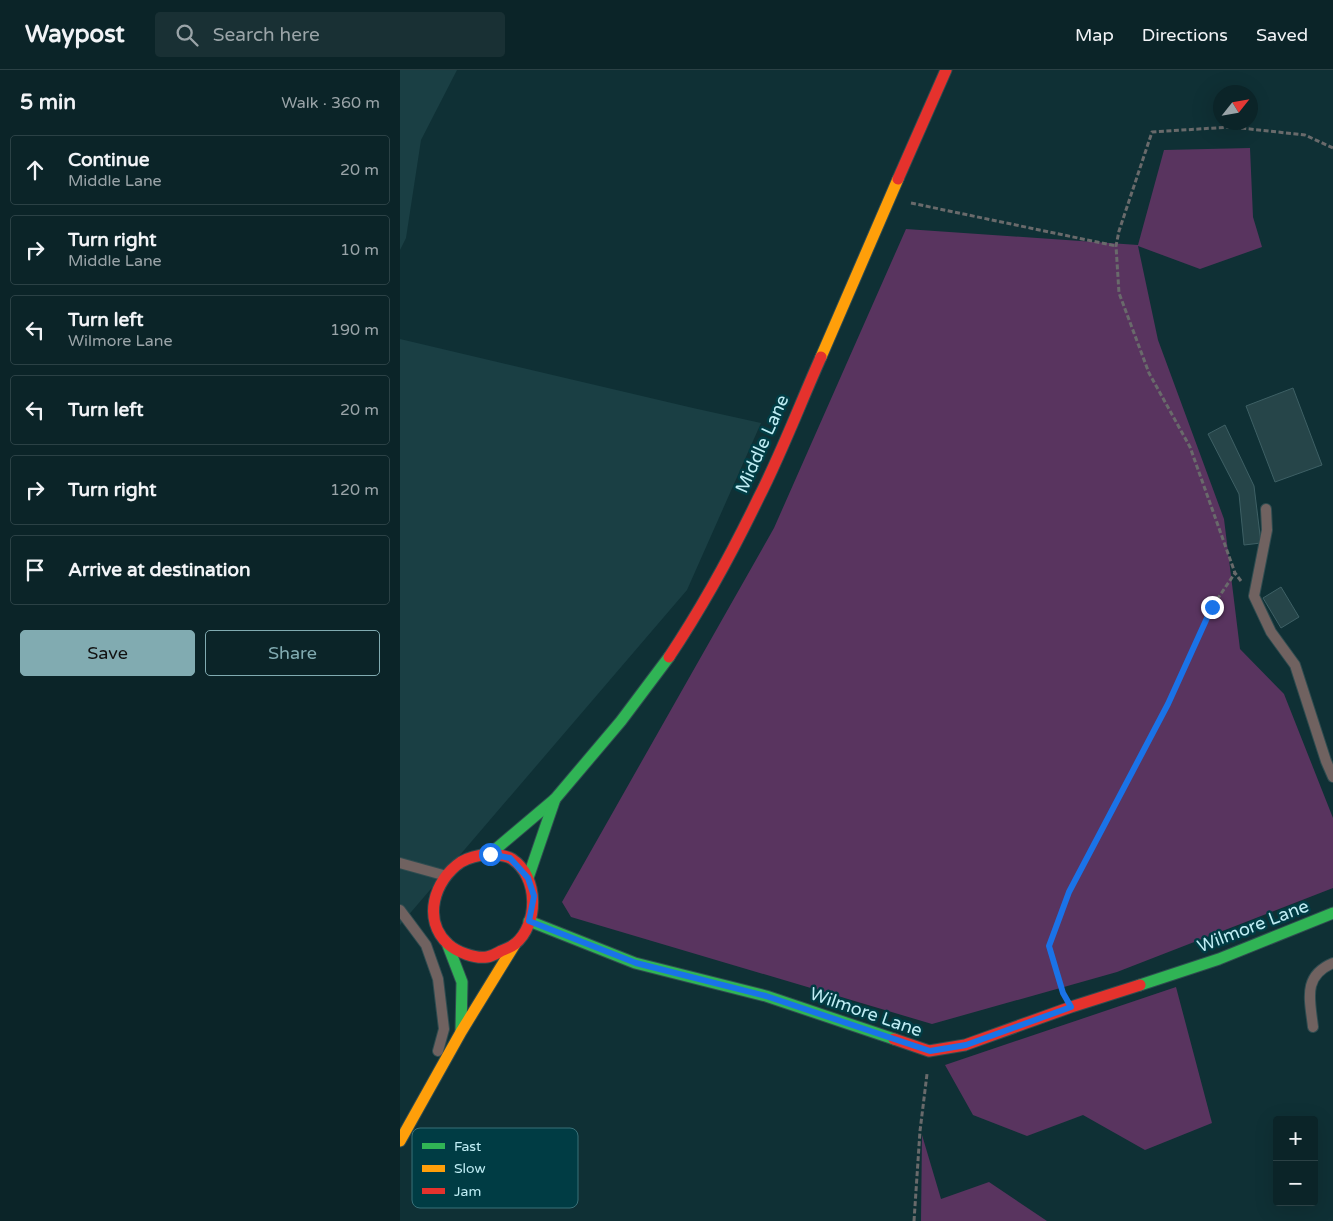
<!DOCTYPE html>
<meta charset="utf-8">
<style>
:root{--surface:#0b2428;--page:#193034;--text:#f1f3f6;--muted:#9aa4a8;--line:#2b4145;--accent:#81abb1}
body{margin:0;font-family:"Varela Round",sans-serif;background:var(--page);color:var(--text)}
.controls{position:absolute;right:15px;bottom:15px;display:grid;overflow:hidden;border-radius:5px;box-shadow:0 5px 20px #0002}
.controls button{width:45px;height:45px;display:grid;place-items:center;padding:0;border:0;border-bottom:1px solid var(--line);background:var(--surface);color:var(--text);font:25px sans-serif}
.compass{position:absolute;left:813px;top:15px;width:45px;height:45px;border-radius:50%;background:var(--surface);box-shadow:0 5px 20px #0002;rotate:59deg}
.stop{position:absolute;width:15px;height:15px;margin:-11px;border:4px solid #1a73e8;border-radius:50%;background:#fff}
.stop.end{background:#1a73e8;border-color:#fff;box-shadow:0 1px 5px #0008}
.list{margin:0;padding:0;list-style:none}
h2{display:flex;justify-content:space-between;align-items:center;height:65px;margin:0;padding:0 20px;font-size:21px}
h2 small{font-size:16px;font-weight:400;color:var(--muted)}
.list li{display:grid;grid-template-columns:32px 1fr auto;gap:15px;align-items:center;box-sizing:border-box;height:70px;margin:0 10px 10px;padding:0 10px;border:1px solid var(--line);border-radius:5px}
.list b{display:block;font-size:19px;white-space:nowrap}
.list p{margin:0;font-size:16px;white-space:nowrap;color:var(--muted)}
.list em{font-size:16px;font-style:normal;color:var(--muted)}
.actions{display:flex;gap:10px;padding:15px 20px}
.actions a{flex:1;padding:11px 0;border:1px solid var(--accent);border-radius:5px;text-align:center;font-size:18px;color:var(--accent)}
.actions .main{background:var(--accent);color:#111}
.icon{flex:none;width:28px;height:28px;fill:none;stroke:currentColor;stroke-width:2;stroke-linecap:round;stroke-linejoin:round}
.map{position:relative;flex:none;width:933px;height:1151px;overflow:hidden}
header{display:flex;align-items:center;gap:30px;box-sizing:border-box;height:70px;padding:0 25px;background:var(--surface);border-bottom:1px solid var(--line)}
header strong{font-size:24px}
nav{display:flex;gap:28px;margin-inline-start:auto;font-size:18px}
.search{width:350px;height:45px;background:var(--page);display:flex;align-items:center;gap:12px;box-sizing:border-box;padding:0 18px;border-radius:5px;color:var(--muted);font-size:19px}
main{display:flex}
aside{flex:1;background:var(--surface)}
.map>svg:first-child{display:block}
.built{fill:#1a3f44}
.green{fill:#59345f}
.building{fill:#264549;stroke:#3e6065}
.lines{fill:none;stroke-linecap:round;stroke-linejoin:round}
.lane-casing{stroke:#2f4c50;stroke-width:12}
.fast-casing{stroke:#2f4c50;stroke-width:13}
.slow-casing{stroke:#2f4c50;stroke-width:13}
.jam-casing{stroke:#2f4c50;stroke-width:13}
.path{stroke:#696a6b;stroke-width:3;stroke-dasharray:5 2.5;stroke-linecap:butt}
.lane{stroke:#706260;stroke-width:10}
.fast{stroke:#30b455;stroke-width:11}
.slow{stroke:#ff9f0a;stroke-width:11}
.jam{stroke:#e5322d;stroke-width:11}
.route{stroke:#1a73e8;stroke-width:6}
.labels{text-anchor:middle;stroke-width:5;stroke-linejoin:round;paint-order:stroke}
.street-label{font-size:18px;fill:#bfedf4;stroke:#003c44}
.key{fill:#003c44;stroke:#397179;stroke-width:1}
.key-label{font-size:14px;fill:#bfedf4}
</style>
<header>
<strong>Waypost</strong>
<div class="search"><svg class="icon" aria-label="search" viewBox="0 0 24 24"><circle cx="10" cy="10" r="6"/><path d="M15 15l6 6"/></svg>Search here</div>
<nav><a>Map</a><a>Directions</a><a>Saved</a></nav>
</header>
<main>
<aside>
<h2>5 min<small>Walk · 360 m</small></h2>
<ul class="list">
<li><svg class="icon" aria-label="ahead" viewBox="0 0 24 24"><path d="M12 20V5M6 11l6-6 6 6"/></svg><div><b>Continue</b><p>Middle Lane</p></div><em>20 m</em></li>
<li><svg class="icon" aria-label="right" viewBox="0 0 24 24"><path d="M7 20v-9h11M14 6l5 5-5 5"/></svg><div><b>Turn right</b><p>Middle Lane</p></div><em>10 m</em></li>
<li><svg class="icon" aria-label="left" viewBox="0 0 24 24"><path d="M17 20v-9H6M10 6l-5 5 5 5"/></svg><div><b>Turn left</b><p>Wilmore Lane</p></div><em>190 m</em></li>
<li><svg class="icon" aria-label="left" viewBox="0 0 24 24"><path d="M17 20v-9H6M10 6l-5 5 5 5"/></svg><div><b>Turn left</b></div><em>20 m</em></li>
<li><svg class="icon" aria-label="right" viewBox="0 0 24 24"><path d="M7 20v-9h11M14 6l5 5-5 5"/></svg><div><b>Turn right</b></div><em>120 m</em></li>
<li><svg class="icon" aria-label="arrive" viewBox="0 0 24 24"><path d="M6 21V4h12l-3 4 3 4H6"/></svg><div><b>Arrive at destination</b></div></li>
</ul>
<div class="actions"><a class="main">Save</a><a>Share</a></div>
</aside>
<div class="map">
<svg width="933" height="1151" viewBox="0 0 933 1151">
<rect width="100%" height="100%" fill="#0f3035"/>
<!-- built -->
<g class="built">
<path d="M0,0H57L21,70L6,168L0,180Z"/>
<path d="M0,269L293,338L361,353L287,520L0,855Z"/>
</g>
<!-- green -->
<g class="green">
<path d="M850,78L853,147L862,177L800,199L738,176L758,270L824,449L840,579L884,624L933,748V818L717,902L532,954L171,847L162,832L374,458L506,159L738,175L764,80Z"/>
<path d="M776,917L812,1053L745,1080L683,1045L627,1066L573,1045L545,995Z"/>
<path d="M522,1065L541,1129L589,1112L647,1151H521Z"/>
</g>
<!-- building -->
<g class="building">
<path d="M893,318L922,395L875,412L846,336Z"/>
<path d="M825,355L854,416L861,473L844,475L839,424L808,364Z"/>
<path d="M881,517L899,547L881,558L863,528Z"/>
</g>
<g class="lines">
<!-- lane casing -->
<g class="lane-casing">
<g id="lane">
<path d="M866,439L867,460L854,526L871,562L895,595L926,691L933,707"/>
<path d="M0,793L43,805"/>
<path d="M0,840L26,875L38,909L44,959L38,981"/>
<path d="M913,957C910,930 902,906 933,893"/>
</g>
</g>
<!-- fast casing -->
<g class="fast-casing">
<g id="fast">
<path d="M90,784L155,729L221,651L269,587"/>
<path d="M128,808L155,729"/>
<path d="M129,851L235,893L366,926L494,969"/>
<path d="M47,873L62,912L61,961"/>
<path d="M740,915L819,889L933,843"/>
</g>
</g>
<!-- slow casing -->
<g class="slow-casing">
<g id="slow">
<path d="M421,287L498,109"/>
<path d="M0,1071L61,962L115,874"/>
</g>
</g>
<!-- jam casing -->
<g class="jam-casing">
<g id="jam">
<path d="M498,109L546,0"/>
<path d="M269,587C303,536 332,483 359,427C382,382 400,334 421,287"/>
<path d="M90,784C97,785 106,785 112,789C139,807 139,854 115,874C111,877 106,879 101,881C97,883 93,886 87,887C75,889 57,882 48,874C22,850 34,810 61,792C69,787 80,785 90,784Z"/>
<path d="M494,969L529,981L565,975L671,937L740,915"/>
</g>
</g>
<!-- path -->
<g class="path">
<path d="M511,133L716,176"/>
<path d="M841,511L835,503L790,377L749,303L719,223L716,176L719,161L752,62L830,57L850,59L905,65L933,78"/>
<path d="M661,916L649,876L669,822L769,634L812,537L835,503"/>
<path d="M514,1151L520,1061L527,1004"/>
</g>
<!-- lane -->
<use href="#lane" class="lane"/>
<!-- fast -->
<use href="#fast" class="fast"/>
<!-- slow -->
<use href="#slow" class="slow"/>
<!-- jam -->
<use href="#jam" class="jam"/>
</g>
<g class="lines">
<!-- route -->
<path class="route" d="M90,784L110,788L128,808L134,826L129,851L236,893L366,926L530,981L566,975L671,937L663,923L649,876L669,822L768,634L812,537"/>
</g>
<g class="labels">
<!-- street labels -->
<g class="street-label">
<text transform="translate(362 374) rotate(-66)" y="6">Middle Lane</text>
<text transform="translate(853 856) rotate(-21)" y="6">Wilmore Lane</text>
<text transform="translate(466 942) rotate(19)" y="6">Wilmore Lane</text>
</g>
</g>
<!-- legend -->
<rect x="12" y="1058" width="166" height="80" rx="8" class="key"/>
<rect x="22" y="1073" width="23" height="6" fill="#30b455"/>
<rect x="22" y="1095" width="23" height="7" fill="#ff9f0a"/>
<rect x="22" y="1118" width="23" height="6" fill="#e5322d"/>
<g class="key-label">
<text x="54" y="1081">Fast</text>
<text x="54" y="1103">Slow</text>
<text x="54" y="1126">Jam</text>
</g>
</svg>
<div class="controls">
<button>+</button>
<button>−</button>
</div>
<svg class="compass" viewBox="-18 -18 36 36"><path d="M0-13l5 13h-10z" fill="#e53935"/><path d="M0 13l5-13h-10z" fill="#9aa4a8"/></svg>
<div class="stop" style="left:90px;top:784px"></div>
<div class="stop end" style="left:812px;top:537px"></div>
</div>
</main>
